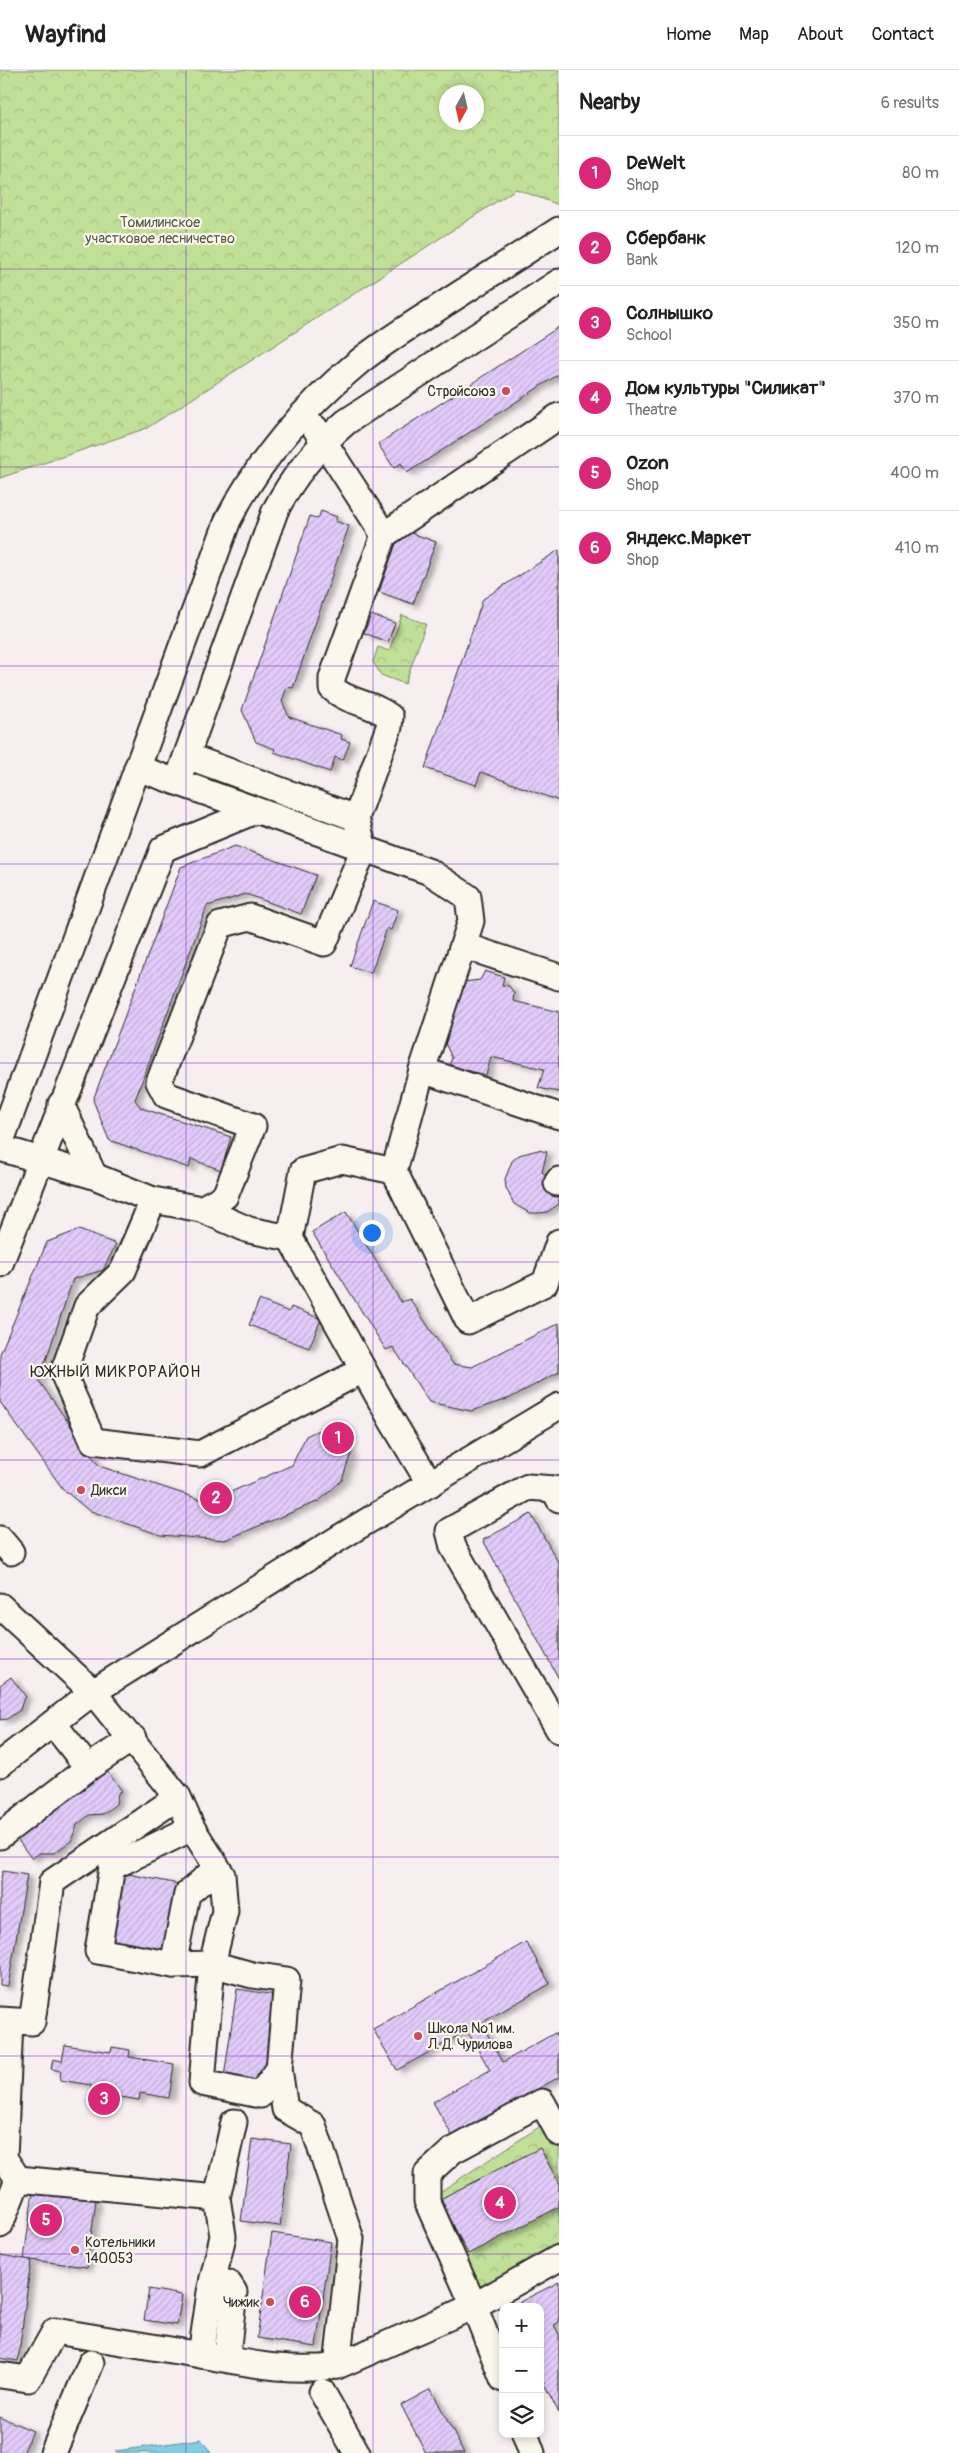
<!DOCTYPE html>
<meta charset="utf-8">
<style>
:root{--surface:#fff;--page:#f2f2f2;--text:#202124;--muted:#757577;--line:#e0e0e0;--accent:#db2777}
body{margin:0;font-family:Pangolin,sans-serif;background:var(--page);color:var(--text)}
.controls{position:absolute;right:15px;bottom:15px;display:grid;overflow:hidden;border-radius:10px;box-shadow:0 2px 8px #0003}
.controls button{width:45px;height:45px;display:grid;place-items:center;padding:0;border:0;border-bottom:1px solid var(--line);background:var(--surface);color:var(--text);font:25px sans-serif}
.compass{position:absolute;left:439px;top:15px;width:45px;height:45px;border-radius:50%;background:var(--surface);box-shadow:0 2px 8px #0003;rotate:188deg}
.you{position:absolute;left:371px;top:1162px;width:18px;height:18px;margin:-12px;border:4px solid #fff;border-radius:50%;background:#1a73e8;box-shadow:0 0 0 8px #1a73e833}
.badge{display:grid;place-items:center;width:32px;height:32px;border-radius:50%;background:var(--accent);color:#fff;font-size:16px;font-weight:700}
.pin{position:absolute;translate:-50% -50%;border:2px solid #fff;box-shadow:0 1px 5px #0006}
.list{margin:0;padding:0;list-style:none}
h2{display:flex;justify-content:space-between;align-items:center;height:65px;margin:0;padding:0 20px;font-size:21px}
h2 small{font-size:16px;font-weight:400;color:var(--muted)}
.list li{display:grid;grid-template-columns:32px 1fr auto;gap:15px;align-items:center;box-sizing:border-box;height:75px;padding:0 20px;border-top:1px solid var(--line)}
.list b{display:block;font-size:19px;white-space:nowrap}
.list p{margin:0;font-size:16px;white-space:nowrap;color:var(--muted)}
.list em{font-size:16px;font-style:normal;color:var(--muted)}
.icon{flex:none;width:28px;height:28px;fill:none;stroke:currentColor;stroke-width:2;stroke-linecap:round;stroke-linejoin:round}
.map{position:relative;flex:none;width:559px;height:2383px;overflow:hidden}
header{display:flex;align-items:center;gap:30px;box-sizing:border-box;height:70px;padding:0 25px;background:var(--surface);border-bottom:1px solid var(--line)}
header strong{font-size:24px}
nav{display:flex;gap:28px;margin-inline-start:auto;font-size:18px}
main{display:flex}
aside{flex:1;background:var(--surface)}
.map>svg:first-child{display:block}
.forest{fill:url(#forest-crowns);stroke:#768561;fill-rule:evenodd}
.water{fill:#80cce0;stroke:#5e8c98}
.building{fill:url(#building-hatch);stroke:#2b2b2b;filter:url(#shadow)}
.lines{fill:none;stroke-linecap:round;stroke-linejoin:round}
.minor-casing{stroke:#2b2b2b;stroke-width:29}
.minor{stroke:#fbf7ec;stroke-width:25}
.grid{fill:none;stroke:#7b2cbf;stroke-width:1;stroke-opacity:0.55}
.poi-dot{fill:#d1495b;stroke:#fbf7ec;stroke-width:2}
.labels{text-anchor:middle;stroke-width:4.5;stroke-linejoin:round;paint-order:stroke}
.park-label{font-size:14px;fill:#505846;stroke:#fbf7ec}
.poi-label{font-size:14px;fill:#2b2b2b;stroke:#fbf7ec;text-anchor:start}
.quarter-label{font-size:16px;letter-spacing:1px;fill:#2b2b2b;stroke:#fbf7ec}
</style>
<header>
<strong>Wayfind</strong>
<nav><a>Home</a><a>Map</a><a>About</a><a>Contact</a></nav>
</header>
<main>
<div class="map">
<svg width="559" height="2383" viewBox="0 0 559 2383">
<defs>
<pattern id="forest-crowns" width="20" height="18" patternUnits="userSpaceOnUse" patternTransform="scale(1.25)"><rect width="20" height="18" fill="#c0df97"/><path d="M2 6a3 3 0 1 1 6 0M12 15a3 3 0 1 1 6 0" fill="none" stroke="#a5c082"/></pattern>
<pattern id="building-hatch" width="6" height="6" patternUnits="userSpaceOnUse" patternTransform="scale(1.25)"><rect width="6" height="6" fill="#e2cafa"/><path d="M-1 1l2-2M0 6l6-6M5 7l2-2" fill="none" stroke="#c2aed6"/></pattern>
<filter id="shadow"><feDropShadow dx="5.5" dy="3" stdDeviation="2.5" flood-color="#0004"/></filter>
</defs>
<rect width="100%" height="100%" fill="#f6eeef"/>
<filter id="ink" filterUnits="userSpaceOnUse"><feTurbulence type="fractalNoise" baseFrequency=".02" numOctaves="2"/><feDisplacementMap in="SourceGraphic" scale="10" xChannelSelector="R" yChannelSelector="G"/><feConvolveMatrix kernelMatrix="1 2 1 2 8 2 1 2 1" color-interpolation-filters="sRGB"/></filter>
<g filter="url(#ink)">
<!-- forest -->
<g class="forest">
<path d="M0,0H559V135L516,119L147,358L0,408ZM447,22H477V52H447Z"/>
<path d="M402,545L426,554L405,614L381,605L373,592L378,577L389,581Z"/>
<path d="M559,2044V2185L476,2229L429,2129Z"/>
</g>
<!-- water -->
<path class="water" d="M201,2369L211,2383H116V2381Z"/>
<!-- building -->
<g class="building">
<path d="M559,257V304L407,403L401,393L394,398L378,374Z"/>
<path d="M321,441L337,447L335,451L349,456L293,618L287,617L282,631L289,647L342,665L341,669L350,672L343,690L335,687L330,702L274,682L275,679L256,672L242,640L310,446L318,449Z"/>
<path d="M401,459L436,472L413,534L379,522Z"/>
<path d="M559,480V731L481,702L476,715L425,698L483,529Z"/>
<path d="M371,545L395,553L388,572L364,563Z"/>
<path d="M235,776L316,805L301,844L246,824L207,836L135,1030L141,1038L231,1067L221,1100L191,1089L189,1098L109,1070L93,1030L181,797Z"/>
<path d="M373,831L398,840L391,860L387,858L371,903L350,896Z"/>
<path d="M485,901L504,907L502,915L509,916L514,923L513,931L559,942V1022L538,1018L544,999L491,987L486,1005L449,996L452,988L445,973L463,912L480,910Z"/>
<path d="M538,1080L547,1082L542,1102L546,1105L547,1110L559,1113V1134L547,1142L539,1143H530L514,1134L506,1118L505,1109L512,1091L519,1085Z"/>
<path d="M346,1142L401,1232L410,1229L453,1294L472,1297L559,1253V1302L510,1328L471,1341L429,1332L393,1277L386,1280L312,1162Z"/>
<path d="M79,1160L116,1174L103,1200L73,1209L39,1311L99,1396L208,1432L292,1395L306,1366L331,1354L351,1383L342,1410L319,1431L225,1470L160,1465L88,1440L63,1419L0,1332V1284L47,1172Z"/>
<path d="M259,1230L289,1242L291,1237L321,1249L309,1278L249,1255Z"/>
<path d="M531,1444L559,1494V1609L483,1470Z"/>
<path d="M11,1607L26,1627L23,1630L20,1640L7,1649L0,1650V1615Z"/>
<path d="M107,1701L122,1721L118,1723L116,1734L103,1744L89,1745L77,1755L71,1771L54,1783H39L32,1789L17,1769Z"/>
<path d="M3,1801L27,1805L8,1916L0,1915V1811Z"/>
<path d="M123,1803L179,1814L166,1886L110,1876Z"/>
<path d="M526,1872L550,1914L481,1953L503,1992L555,1963L559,1970V2007L453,2067L433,2032L490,2000L467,1961L397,2000L373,1959Z"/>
<path d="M237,1919L276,1925L263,2013L224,2007Z"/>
<path d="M65,1975L111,1982L112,1977L130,1980L129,1987L174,1994L169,2028L140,2023L139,2030L91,2022V2015L60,2010L61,2001L51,1999L53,1989L62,1991Z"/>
<path d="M252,2069L291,2074L280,2156L241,2151Z"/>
<path d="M540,2078L559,2114V2137L468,2184L440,2129Z"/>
<path d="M33,2121L96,2130L87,2197L24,2189Z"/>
<path d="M272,2163L331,2172L316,2277L257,2268Z"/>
<path d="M0,2185L31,2190L18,2291L0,2288Z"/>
<path d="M559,2212V2252L554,2255L559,2264V2343L540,2306V2237H510Z"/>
<path d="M149,2219L182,2225L177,2255L144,2250Z"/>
<path d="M431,2319L464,2383H426L401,2335Z"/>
<path d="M0,2347L33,2361L23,2383H0Z"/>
</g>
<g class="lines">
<!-- minor casing -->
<g class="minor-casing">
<g id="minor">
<path d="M315,358L384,465"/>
<path d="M187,686L356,748"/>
<path d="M137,698L177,712L275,441C293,406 316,378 346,352L559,212"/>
<path d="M177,712L430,802L468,827L471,851L422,1000L394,1101L468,1251L545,1213L559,1172"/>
<path d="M464,876L559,907"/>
<path d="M422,1000L559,1046"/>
<path d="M61,1034L94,1106"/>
<path d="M0,1074L228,450C258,392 304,337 354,296C380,274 410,256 438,238C478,212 519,186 559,160"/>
<path d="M0,1078L94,1106L153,1130L201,1139L249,1160L290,1168"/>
<path d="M394,1101L342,1090L303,1101L290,1168L392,1351L430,1414"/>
<path d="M557,1113L559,1110"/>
<path d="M153,1130L123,1201L87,1236L63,1303L93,1371L200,1384L363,1300"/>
<path d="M201,1139L225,1126L253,1056L166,1025L159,1012L220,855L250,847L324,873L364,779L356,748L389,657L390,647C373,633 348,633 332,618V608L384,465L559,346"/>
<path d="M0,1194L163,779L255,741"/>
<path d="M559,1429L554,1419L528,1417L449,1461L453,1477L559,1660"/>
<path d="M0,1469L11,1482"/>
<path d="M0,1536L93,1622L178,1727L192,1758L222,1805L225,1841L212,1894L173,1895"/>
<path d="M53,1653L88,1698"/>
<path d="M0,1694L93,1622L344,1465L559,1336"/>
<path d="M192,1758L112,1797L98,1881L173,1895L187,1824L217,1798"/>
<path d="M0,1766L88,1698L133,1668"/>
<path d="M212,1894L252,1905L287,1910L279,1999L260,2025L202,2013Z"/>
<path d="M0,1950L32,1952L52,1812L178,1727"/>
<path d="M10,1952L4,2088L18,2109"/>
<path d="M279,1999L285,2039L313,2055L351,2169L337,2296"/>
<path d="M217,2128L234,2052"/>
<path d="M0,2155L18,2109L217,2128L223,2166L210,2222L201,2285C247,2293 291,2303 337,2296L474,2236L559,2188"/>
<path d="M213,2208L229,2214L234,2222L228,2276"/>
<path d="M0,2305L28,2309L55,2261L201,2285"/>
<path d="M503,2309L474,2236L427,2131V2104L452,2081L542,2032L559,2063"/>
<path d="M322,2322L357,2383"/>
<path d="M525,2364L532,2383"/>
<path d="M53,2383L91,2293"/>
</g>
</g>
<!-- minor -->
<use href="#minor" class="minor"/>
</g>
</g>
<!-- grid -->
<path class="grid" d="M186,0V2383M373,0V2383M0,199H559M0,397H559M0,596H559M0,794H559M0,993H559M0,1192H559M0,1390H559M0,1589H559M0,1787H559M0,1986H559M0,2184H559"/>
<!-- markers -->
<g class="poi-dot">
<circle cx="506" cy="321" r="5"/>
<circle cx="81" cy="1420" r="5"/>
<circle cx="418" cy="1966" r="5"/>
<circle cx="75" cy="2180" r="5"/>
<circle cx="270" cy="2232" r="5"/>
</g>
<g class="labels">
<!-- park labels -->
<g class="park-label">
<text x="160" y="157">Томилинское<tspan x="160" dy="16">участковое лесничество</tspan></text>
</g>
<!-- poi labels -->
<g class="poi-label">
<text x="496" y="326" text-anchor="end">Стройсоюз</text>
<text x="91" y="1425">Дикси</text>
<text x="428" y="1963">Школа №1 им.<tspan x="428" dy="16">Л. Д. Чурилова</tspan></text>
<text x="85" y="2177">Котельники<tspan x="85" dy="16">140053</tspan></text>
<text x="260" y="2237" text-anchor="end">Чижик</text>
</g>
<!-- quarter labels -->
<g class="quarter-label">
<text x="116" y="1307">ЮЖНЫЙ МИКРОРАЙОН</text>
</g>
</g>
</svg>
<div class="controls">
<button>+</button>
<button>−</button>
<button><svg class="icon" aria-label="layers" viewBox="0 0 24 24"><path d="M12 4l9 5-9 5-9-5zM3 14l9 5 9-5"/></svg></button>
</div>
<svg class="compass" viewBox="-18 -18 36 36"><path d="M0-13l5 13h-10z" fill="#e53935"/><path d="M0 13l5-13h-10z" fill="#757577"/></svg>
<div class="you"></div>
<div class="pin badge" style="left:338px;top:1368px">1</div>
<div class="pin badge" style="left:216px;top:1428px">2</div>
<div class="pin badge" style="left:104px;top:2029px">3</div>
<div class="pin badge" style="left:500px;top:2133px">4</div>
<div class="pin badge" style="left:46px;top:2150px">5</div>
<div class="pin badge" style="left:305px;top:2232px">6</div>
</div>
<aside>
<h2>Nearby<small>6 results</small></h2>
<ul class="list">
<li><span class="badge">1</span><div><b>DeWelt</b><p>Shop</p></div><em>80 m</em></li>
<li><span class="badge">2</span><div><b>Сбербанк</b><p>Bank</p></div><em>120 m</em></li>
<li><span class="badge">3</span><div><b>Солнышко</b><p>School</p></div><em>350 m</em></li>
<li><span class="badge">4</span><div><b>Дом культуры &quot;Силикат&quot;</b><p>Theatre</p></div><em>370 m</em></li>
<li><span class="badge">5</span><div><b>Ozon</b><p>Shop</p></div><em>400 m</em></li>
<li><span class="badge">6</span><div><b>Яндекс.Маркет</b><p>Shop</p></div><em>410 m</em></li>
</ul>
</aside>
</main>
